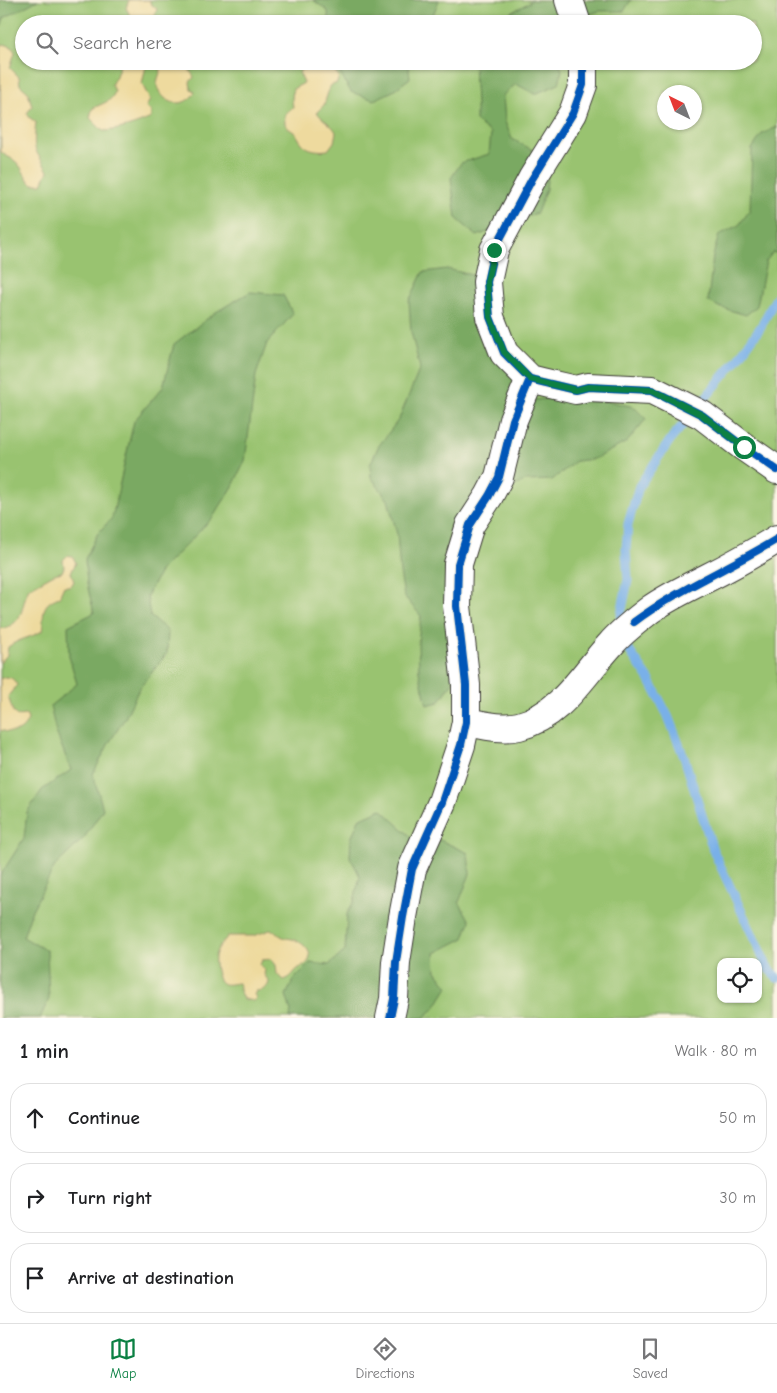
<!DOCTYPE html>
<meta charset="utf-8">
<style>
:root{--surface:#fff;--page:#f2f2f2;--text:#202124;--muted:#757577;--line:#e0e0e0;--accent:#0b8043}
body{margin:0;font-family:"Comic Neue",sans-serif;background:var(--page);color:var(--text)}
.controls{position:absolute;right:15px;bottom:15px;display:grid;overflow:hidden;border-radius:10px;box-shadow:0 1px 4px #0004}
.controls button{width:45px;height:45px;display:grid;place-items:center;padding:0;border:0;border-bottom:1px solid var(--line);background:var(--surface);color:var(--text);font:25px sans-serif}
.compass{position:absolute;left:657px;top:85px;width:45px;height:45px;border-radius:50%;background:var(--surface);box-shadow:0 1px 4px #0004;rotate:318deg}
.stop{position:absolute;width:15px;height:15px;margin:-11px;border:4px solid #0b8043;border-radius:50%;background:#fff}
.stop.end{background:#0b8043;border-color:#fff;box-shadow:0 1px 5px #0008}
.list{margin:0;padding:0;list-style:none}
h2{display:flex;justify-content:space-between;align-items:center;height:65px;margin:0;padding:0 20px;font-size:21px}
h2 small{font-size:16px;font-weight:400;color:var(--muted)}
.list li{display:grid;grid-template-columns:32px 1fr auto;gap:15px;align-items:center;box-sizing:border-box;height:70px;margin:0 10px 10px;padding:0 10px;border:1px solid var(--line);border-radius:20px}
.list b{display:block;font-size:19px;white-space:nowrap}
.list em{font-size:16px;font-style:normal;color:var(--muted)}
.icon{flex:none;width:28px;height:28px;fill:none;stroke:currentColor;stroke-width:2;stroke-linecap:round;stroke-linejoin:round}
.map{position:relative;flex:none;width:777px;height:1018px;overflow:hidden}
.search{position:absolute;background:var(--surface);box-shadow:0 1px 4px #0004;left:15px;right:15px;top:15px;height:55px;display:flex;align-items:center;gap:12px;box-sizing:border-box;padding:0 18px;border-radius:28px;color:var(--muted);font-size:19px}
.sheet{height:305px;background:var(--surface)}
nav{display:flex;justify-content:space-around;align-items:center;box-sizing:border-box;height:70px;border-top:1px solid var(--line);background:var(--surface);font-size:14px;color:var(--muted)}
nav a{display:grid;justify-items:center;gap:2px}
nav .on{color:var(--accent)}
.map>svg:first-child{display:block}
.green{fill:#99c370;stroke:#5a7046;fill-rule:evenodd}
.forest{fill:#7aa962;stroke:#4b623f}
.sand{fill:#eeda9e;stroke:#857b5d}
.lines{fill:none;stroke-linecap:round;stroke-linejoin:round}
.stream{stroke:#79b0e8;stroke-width:9}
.minor-casing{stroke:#3b3934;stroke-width:30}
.minor{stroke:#fff;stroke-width:28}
.cycleway-casing{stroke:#fcf5e5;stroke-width:11}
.cycleway{stroke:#0057b8;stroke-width:8}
.route{stroke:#0b8043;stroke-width:6}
</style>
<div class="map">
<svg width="777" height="1018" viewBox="0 0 777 1018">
<rect width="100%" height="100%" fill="#fcf5e5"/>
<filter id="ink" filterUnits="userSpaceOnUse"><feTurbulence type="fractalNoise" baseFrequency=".02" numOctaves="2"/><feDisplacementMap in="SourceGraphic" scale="10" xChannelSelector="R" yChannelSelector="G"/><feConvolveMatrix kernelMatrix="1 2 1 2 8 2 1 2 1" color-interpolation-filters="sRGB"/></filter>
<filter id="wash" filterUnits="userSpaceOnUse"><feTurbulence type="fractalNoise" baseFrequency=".0096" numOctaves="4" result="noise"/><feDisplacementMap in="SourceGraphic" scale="20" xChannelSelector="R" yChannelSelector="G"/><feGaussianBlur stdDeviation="1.12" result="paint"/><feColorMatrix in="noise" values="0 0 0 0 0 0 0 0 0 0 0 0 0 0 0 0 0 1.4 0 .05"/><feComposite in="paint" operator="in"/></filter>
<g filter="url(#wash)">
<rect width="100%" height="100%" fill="#eadeb9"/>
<!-- green -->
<path class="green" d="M0,0H777V1018H0ZM24,24H753V61H24ZM664,92H694V122H664ZM721,962H758V999H721Z"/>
<!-- forest -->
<g class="forest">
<path d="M0,0H38L4,18L0,30Z"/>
<path d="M313,0H439L433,15L424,24H329L328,11Z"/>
<path d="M530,0H631L624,11H599L561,24H486L504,16L530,2Z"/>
<path d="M339,61H408L410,78L393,91L374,100L351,92L338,70Z"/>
<path d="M474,61H558L562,70L559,84L535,94L516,84L503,95L505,122L512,139L542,155L548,171L546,189L537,213L477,236L456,218L451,178L461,163L489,154L491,133L476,121C477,101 474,82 474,61Z"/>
<path d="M777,127V254L773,252L766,261L757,306L746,315L719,307L708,301L713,256L719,235L739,225L750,210L752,149L762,134Z"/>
<path d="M447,269L476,276L534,400L563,397L612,402L634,407L646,419L627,442L594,459L576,461L552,480L525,481L498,494L477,511L458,675L439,702L427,705L419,672L418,643L421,616L404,596L400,572L397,534L388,500L371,477L370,465L378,447L399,419L420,368L411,332L409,301L423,272Z"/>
<path d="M250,292L283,295L293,314L267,343L256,375L245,461L232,488L213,517L189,542L161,570L147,596L150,616L168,631L167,653L139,689L125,718L109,743L93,774L103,809L84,838L55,866L32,910L23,937L47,951L49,999L40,1018H0V876L24,838L27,812L42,790L71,770L56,732L50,706L77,684L69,656L68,626L94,613L87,584L85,559L98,533L112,518L134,421L163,387L174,344L216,312Z"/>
<path d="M381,809L418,843L440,840L468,853L470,874L459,902L470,921L464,938L435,953L436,971L448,987L435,1008L423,1018H290L291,1011L286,995L294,979L310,963L329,965L345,951L347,914L354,901L360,876L350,857L351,839L359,819Z"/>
</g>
<!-- sand -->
<g class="sand">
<path d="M129,0H150V3L157,9L152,24H131V17L126,8Z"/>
<path d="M3,44L11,46L15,52L10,68L19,77L20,85L28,92L32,107L27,113L30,118L36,122C33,152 33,146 48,171L42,184H32C25,178 22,166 15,161C10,157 5,156 1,152L0,46Z"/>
<path d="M121,61H143L146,66L142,84L150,100L146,107L151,111V118C138,124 117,131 103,131L90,118L92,109C101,103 112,103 115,91L111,85L116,76Z"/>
<path d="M159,61H184L182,68L189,69L194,77L190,82L191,89L195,92C186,108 166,106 158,89C155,82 160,75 161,69C161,66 160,64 159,61Z"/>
<path d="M312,61H325L339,76L337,83L330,86L324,105L317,112C322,120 331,123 336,132L334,142L328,150C320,151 308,151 302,143C299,140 298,136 295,133C286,126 284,128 285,114L293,107L292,100L293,89L304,83L299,72Z"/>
<path d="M68,555L73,557L76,563L71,572L74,582L69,586H64L59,597C39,605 45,613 42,631C31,638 20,638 8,647L7,655L0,663V629C26,624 20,606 29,588L54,574L62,572L64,567L63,560Z"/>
<path d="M5,677C11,677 14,679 17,685L8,696L13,712L17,716L26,715L28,719C23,733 13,734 0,730V679Z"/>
<path d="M270,930C277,931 278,935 283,937C287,939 291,938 295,940C304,943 316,955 306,964C304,966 301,967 299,968C292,973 293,977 284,980L277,974L276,965L271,959L262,960L260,965L265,971L264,974L269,982C267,989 264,990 256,991L254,995L257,998L254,1001L243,999L239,990L240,986L238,983C234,983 226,986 222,983C216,980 213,958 216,953C218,947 224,941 228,936H253Z"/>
</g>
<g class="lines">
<!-- stream -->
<path class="stream" d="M777,296L760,328L737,360L671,439L639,486L628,524L626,550L628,580L621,614L626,646L649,679L668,716L684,757L713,850L767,966L777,978"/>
</g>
</g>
<g filter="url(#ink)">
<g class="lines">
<!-- minor casing -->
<g class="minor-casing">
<g id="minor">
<path d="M569,0L577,24"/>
<path d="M583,61V85L573,113L532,179L494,250L487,282L490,317L504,353L530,379L542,382L576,390L588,387L652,390L702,415L744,447L777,470"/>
<path d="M466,722C483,725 502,730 519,726C562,715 583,674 611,644C622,631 637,620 651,609C668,597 689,587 707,578C731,566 754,553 777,539"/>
<path d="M390,1018L394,999L396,962L403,917L412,869L442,802L461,745L466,722V685L457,606L458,564L470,525L489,496L499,477L513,420L530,379"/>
</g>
</g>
<!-- minor -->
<use href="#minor" class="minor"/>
<!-- cycleway casing -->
<g class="cycleway-casing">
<g id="cycleway">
<path d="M583,61V85L573,113L532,179L494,250L487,282L490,317L504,353L530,379L542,382L576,390L588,387L652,390L702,415L744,447L777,470"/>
<path d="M634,622C678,589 730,568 777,539"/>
<path d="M390,1018L394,999L396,962L403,917L412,869L442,802L461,745L466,722V685L457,606L458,564L470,525L489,496L499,477L513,420L530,379"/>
</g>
</g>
<!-- cycleway -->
<use href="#cycleway" class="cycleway"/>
</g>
</g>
<g class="lines" filter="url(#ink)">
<!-- route -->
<path class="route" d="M494,250L487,282L490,317L504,352L530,379L576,390L588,387L652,390L702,415L744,447"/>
</g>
</svg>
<div class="controls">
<button><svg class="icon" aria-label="locate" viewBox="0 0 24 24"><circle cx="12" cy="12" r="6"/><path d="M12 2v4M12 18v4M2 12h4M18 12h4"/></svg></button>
</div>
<svg class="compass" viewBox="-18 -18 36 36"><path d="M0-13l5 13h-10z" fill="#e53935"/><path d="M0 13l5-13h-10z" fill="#757577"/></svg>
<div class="stop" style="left:744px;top:447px"></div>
<div class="stop end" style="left:494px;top:250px"></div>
<div class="search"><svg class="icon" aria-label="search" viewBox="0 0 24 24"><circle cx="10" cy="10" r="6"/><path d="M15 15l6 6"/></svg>Search here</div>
</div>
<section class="sheet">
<h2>1 min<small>Walk · 80 m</small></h2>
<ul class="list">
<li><svg class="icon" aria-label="ahead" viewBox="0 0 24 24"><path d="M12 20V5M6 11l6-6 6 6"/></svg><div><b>Continue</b></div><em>50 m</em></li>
<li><svg class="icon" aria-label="right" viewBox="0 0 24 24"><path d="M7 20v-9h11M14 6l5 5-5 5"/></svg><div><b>Turn right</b></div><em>30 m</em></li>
<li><svg class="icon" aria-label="arrive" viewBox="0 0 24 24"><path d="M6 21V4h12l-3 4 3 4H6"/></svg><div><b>Arrive at destination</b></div></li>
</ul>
</section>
<nav>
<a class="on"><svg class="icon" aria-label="map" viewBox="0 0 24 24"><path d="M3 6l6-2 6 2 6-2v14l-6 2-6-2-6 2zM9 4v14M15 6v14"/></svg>Map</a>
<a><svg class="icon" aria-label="directions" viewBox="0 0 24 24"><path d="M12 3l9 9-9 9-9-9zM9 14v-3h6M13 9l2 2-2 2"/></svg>Directions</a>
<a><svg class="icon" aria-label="saved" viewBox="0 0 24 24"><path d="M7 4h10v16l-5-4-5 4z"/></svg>Saved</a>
</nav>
